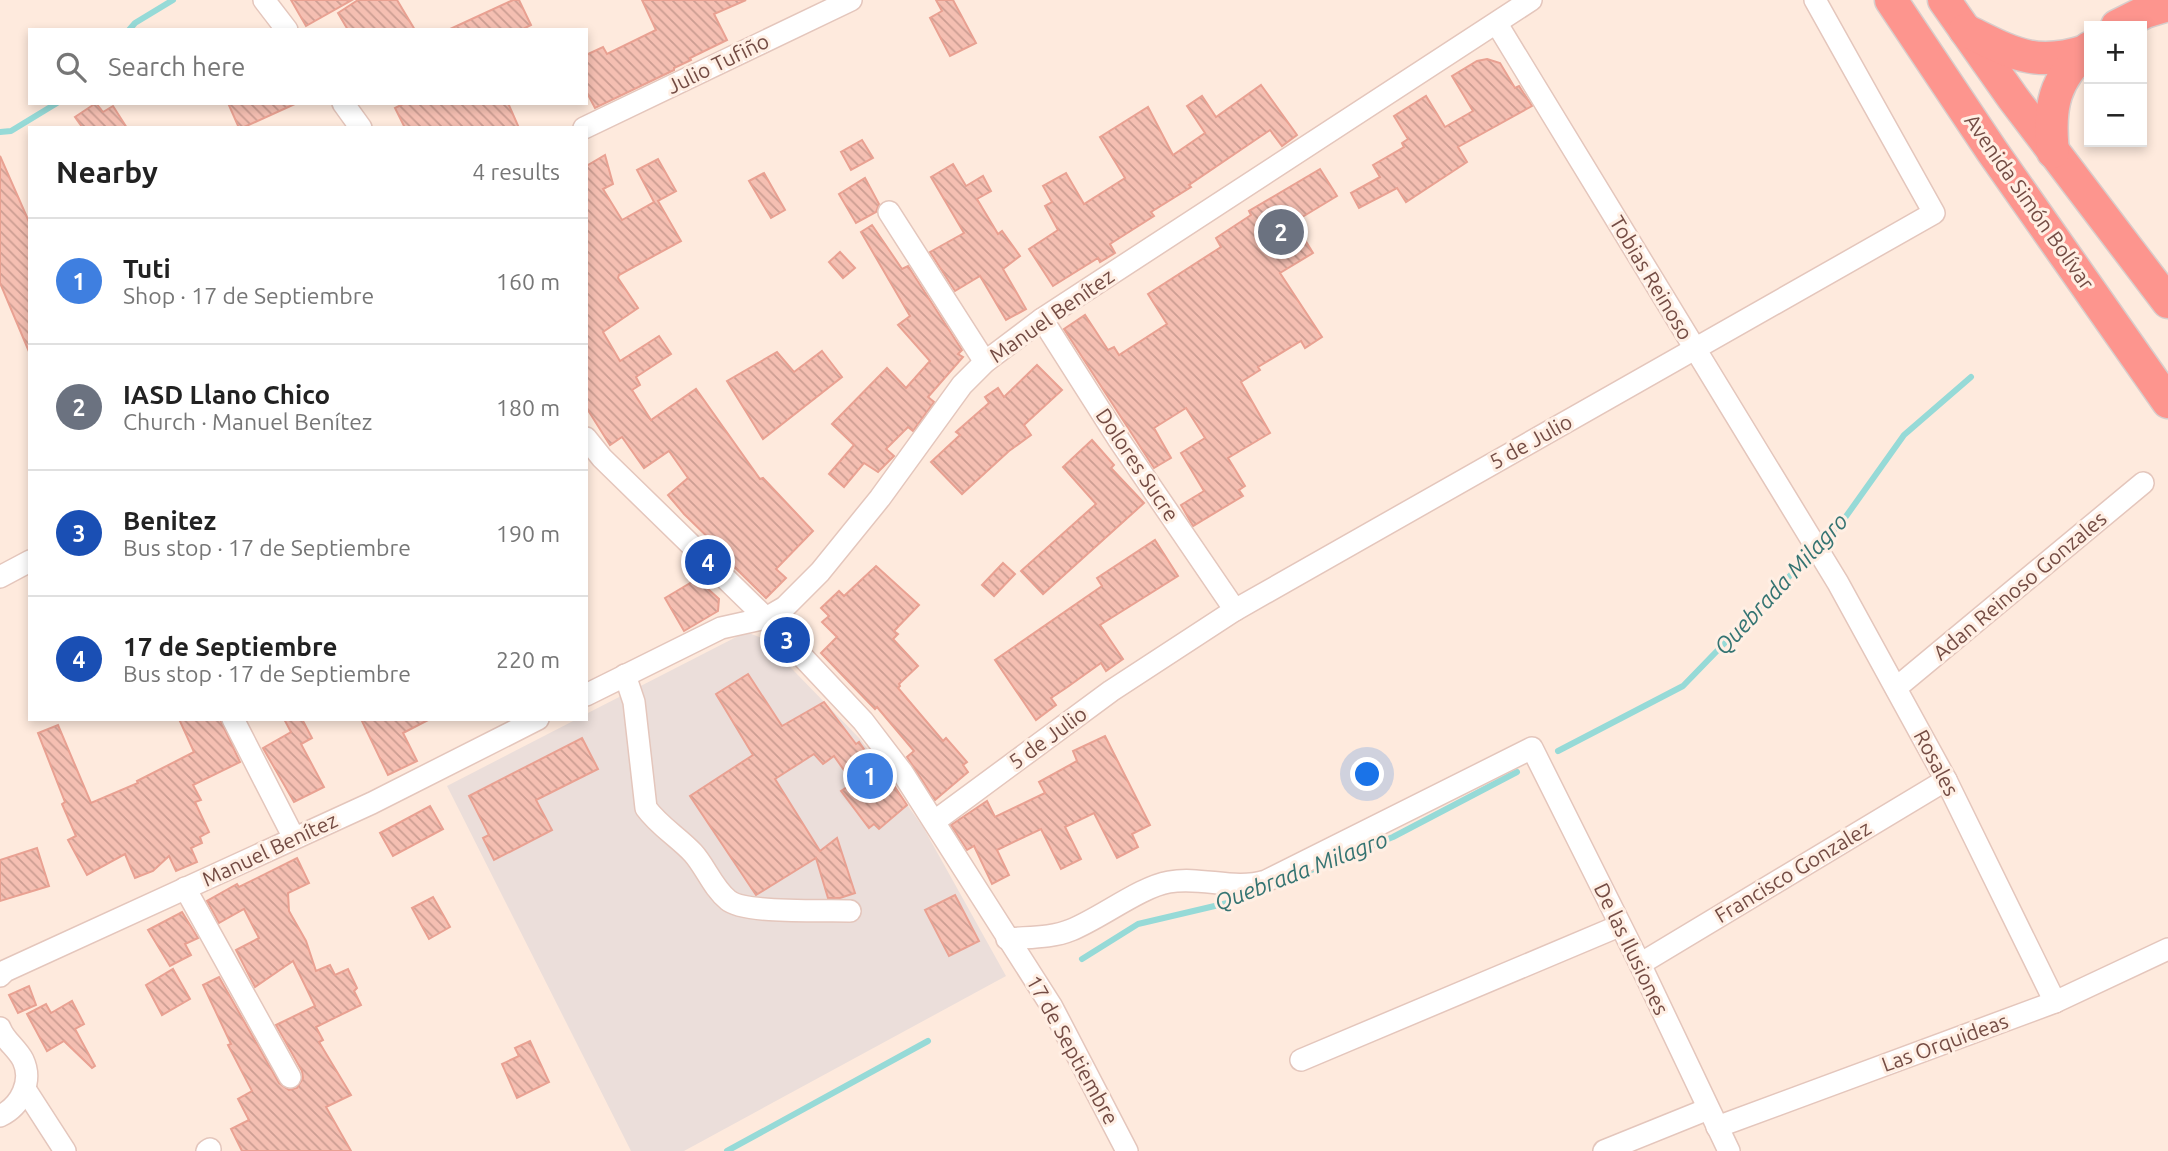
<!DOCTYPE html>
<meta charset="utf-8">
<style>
:root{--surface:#fff;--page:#f6f6f6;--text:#222;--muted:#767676;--line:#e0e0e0;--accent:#f23c38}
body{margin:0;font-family:Ubuntu,sans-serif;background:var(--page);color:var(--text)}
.controls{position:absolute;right:21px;top:21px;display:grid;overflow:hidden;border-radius:0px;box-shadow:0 4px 10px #0003}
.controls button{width:63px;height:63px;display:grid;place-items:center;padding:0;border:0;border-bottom:2px solid var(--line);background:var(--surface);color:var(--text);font:35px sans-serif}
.you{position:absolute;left:1368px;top:775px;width:24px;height:24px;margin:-18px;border:5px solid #fff;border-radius:50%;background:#1a73e8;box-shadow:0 0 0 10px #1a73e833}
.badge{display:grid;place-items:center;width:46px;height:46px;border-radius:50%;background:var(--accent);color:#fff;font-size:23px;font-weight:700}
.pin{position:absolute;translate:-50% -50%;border:4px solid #fff;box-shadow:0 2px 7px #0006}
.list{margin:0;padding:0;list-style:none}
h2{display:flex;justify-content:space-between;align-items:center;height:91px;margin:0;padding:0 28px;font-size:30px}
h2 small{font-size:23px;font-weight:400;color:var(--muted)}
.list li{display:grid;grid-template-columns:46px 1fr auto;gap:21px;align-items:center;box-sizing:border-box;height:126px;padding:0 28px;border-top:2px solid var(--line)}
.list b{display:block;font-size:26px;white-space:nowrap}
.list p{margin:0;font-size:23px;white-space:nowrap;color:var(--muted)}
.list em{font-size:23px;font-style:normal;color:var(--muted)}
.icon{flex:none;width:38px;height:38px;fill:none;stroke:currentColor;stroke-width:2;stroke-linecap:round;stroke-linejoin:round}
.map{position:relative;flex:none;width:2168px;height:1151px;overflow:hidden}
.search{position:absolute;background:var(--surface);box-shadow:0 4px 10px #0003;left:28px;top:28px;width:560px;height:77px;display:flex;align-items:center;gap:18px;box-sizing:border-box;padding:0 24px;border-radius:0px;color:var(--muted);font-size:26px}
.panel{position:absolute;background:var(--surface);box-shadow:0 4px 10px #0003;left:28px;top:126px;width:560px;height:595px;border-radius:0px}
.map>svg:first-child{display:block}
.industrial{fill:#ebdeda}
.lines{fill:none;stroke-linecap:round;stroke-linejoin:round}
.stream{stroke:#96dad7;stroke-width:6}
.building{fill:url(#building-back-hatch);stroke:#e9a192;stroke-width:2}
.minor-casing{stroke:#e4c6bc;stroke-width:24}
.highway-casing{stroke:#d8cdcb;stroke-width:35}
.minor{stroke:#fff;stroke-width:21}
.highway{stroke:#fd958e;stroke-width:32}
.labels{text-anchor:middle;stroke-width:6;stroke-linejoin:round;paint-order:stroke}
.street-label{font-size:21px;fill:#744c44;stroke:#ffefe4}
.water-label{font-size:23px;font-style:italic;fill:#357472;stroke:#ffefe4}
</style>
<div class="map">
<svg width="2168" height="1151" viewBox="0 0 2168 1151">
<defs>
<pattern id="building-back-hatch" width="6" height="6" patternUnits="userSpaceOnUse" patternTransform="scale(1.75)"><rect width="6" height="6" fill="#f5bfb2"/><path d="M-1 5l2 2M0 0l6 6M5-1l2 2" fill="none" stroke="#cb9d92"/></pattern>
</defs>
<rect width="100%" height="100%" fill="#feeadd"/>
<!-- industrial -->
<path class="industrial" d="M746,632L762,638L861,740L923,827L1006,976L684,1151H631L447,786L577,719H586V714Z"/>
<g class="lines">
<!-- stream -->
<g class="stream">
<path d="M129,30L135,23L173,0"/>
<path d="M0,132L11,131L57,103"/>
<path d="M1558,751L1683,686L1842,522L1904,435L1971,377"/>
<path d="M1304,873L1393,837L1517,772"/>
<path d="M1082,959L1138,924L1236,901L1258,892"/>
<path d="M727,1151L928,1041"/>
</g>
</g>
<!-- building -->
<g class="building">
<path d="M291,0H352L306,26Z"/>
<path d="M358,0H397L415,30H348L338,13Z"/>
<path d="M513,0H519L531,25L521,30H448Z"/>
<path d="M642,0H746L714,14L727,40L690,58L691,60L674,68V70L595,108L586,91V55L603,47L607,54L656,30Z"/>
<path d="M936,0H953L976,43L950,56L930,18L942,11Z"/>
<path d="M1487,59L1500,63L1515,88L1519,86L1532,106L1458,147L1467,162L1406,202L1397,188L1359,208L1351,193L1380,177L1373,165L1404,147L1402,143L1408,139L1394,116L1426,96L1445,127L1473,111L1452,76L1477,61Z"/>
<path d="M1261,85L1297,135L1282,146L1270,130L1189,185L1191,187L1151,212L1154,216L1110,244L1115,253L1100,262L1098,258L1053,286L1029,249L1058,230L1045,206L1052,202L1043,186L1066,173L1084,204L1125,178L1100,137L1148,107L1173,155L1205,133L1187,106L1202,96L1216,117Z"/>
<path d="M96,103L103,112L113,106L127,128H80L82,127L75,117Z"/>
<path d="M228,103H297L242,128H239Z"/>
<path d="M405,103H508L519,128H405L395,108Z"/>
<path d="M862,140L873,158L851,170L841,152Z"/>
<path d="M605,155L613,184L603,189L622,220L654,202L637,170L658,159L676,191L658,201L681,241L619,275L618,278L638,308L603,332L620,361L659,336L671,354L636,377L640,385L632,390L651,420L696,389L760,479L763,478L813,531L776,569L786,578L766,598L719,552L721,550L684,514L668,495L688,478L669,451L644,468L622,437L610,445L586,407V163L588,165Z"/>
<path d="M0,156L30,224V354L0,283Z"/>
<path d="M953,164L966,186L983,176L991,191L977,199L998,234L1002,231L1020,256L1003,269L1026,309L1006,320L980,276L955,291L930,252L964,233L931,177Z"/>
<path d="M1320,169L1337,196L1294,222L1313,253L1280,273L1322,337L1305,348L1301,341L1258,367L1260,370L1241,382L1270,433L1228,458L1245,486L1239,490L1243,496L1193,526L1181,505L1204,491L1181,453L1205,438L1186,408L1154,428L1171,458L1154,468L1064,329L1085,315L1108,350L1114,347L1119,355L1167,324L1148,294L1221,247L1216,238L1251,215L1249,211Z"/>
<path d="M764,173L785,210L771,218L749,181Z"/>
<path d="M865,178L879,204L876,212L856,223L839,194Z"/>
<path d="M872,225L902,269L908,266L962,350L958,354L963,357L928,397L934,402L913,431L908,427L886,449L894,456L878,472L864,463L844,487L829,474L854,445L832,424L887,368L906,388L930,361L898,325L910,316L861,232Z"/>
<path d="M840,252L855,268L843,278L829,262Z"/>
<path d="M822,351L842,377L763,439L727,381L777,352L794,372Z"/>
<path d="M1037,365L1062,390L1024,425L1031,435L1009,451L962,494L931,462L960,435L956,432L989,403L985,397L998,388L1004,397Z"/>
<path d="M1092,440L1114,465L1111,468L1144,503L1043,594L1021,571L1096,504L1063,467Z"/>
<path d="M1155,540L1178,576L1100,625L1123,659L1106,671L1101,663L1066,688L1051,698L1056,705L1036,720L995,660L1102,586L1097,578Z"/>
<path d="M1003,563L1015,574L994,596L982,585Z"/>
<path d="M876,566L919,605L894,631L898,634L893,639L918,666L899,684L900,686L898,688L943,741L946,738L967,762L963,765L968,772L935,800L907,757L914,751L877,707L875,709L821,653L837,637L822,622L829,616L821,608L839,591L844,596Z"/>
<path d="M697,579L719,599L718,611L684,631L665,598Z"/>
<path d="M748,674L782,726L824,702L856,744L859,742L884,778L887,775L907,805L879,829L874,824L869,828L841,791L853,783L834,756L823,764L814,754L775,779L820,851L837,838L855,893L840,898H828L816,858L756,895L690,796L753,755L716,694Z"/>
<path d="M179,719H220L240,762L193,785L201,800L195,802L209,832L200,837L202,843L191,848L197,862L176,871L169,856L153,871L135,878L125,854L87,875L68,840L76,836L62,804L65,802L38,733L58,725L91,803L138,783L137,781L194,752Z"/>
<path d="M284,719H302L312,738L301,744L324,787L294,802L263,748L291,732Z"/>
<path d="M361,719H430L403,733L417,761L388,775Z"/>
<path d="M1105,736L1150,825L1132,834L1138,847L1117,858L1094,813L1065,827L1081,859L1061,869L1041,829L997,850L1009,875L992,884L974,846L967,850L951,825L987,801L995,817L1045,793L1039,782L1077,761L1073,751Z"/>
<path d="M582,738L598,769L536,800L552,830L494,860L483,838L489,835L469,796Z"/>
<path d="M430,806L443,829L393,856L380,833Z"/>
<path d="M37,848L49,886L0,901V860Z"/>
<path d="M297,858L309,883L288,893L289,911L306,941L316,971L330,965L335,975L348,969L357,988L354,991L361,1005L316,1027L323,1040L319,1042L351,1095L326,1107L351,1151H242L231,1129L249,1120L238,1099L252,1091L228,1045L231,1044L203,985L219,977L279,1083L289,1090L297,1088L303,1078L302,1071L276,1025L315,1006L293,961L255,987L236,950L259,938L244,909L219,923L207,901L237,884L239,887Z"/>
<path d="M955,895L979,941L949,956L925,910Z"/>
<path d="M433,897L450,927L429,939L412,908Z"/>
<path d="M182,912L198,938L185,944L191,955L170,966L148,930Z"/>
<path d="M173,969L190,999L162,1015L146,985Z"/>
<path d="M29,986L36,1005L18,1013L9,995Z"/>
<path d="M72,1001L84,1024L75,1029L95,1066L92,1068L64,1041L47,1051L27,1014L46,1004L51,1013Z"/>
<path d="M530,1041L549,1082L517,1098L502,1064L519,1056L515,1048Z"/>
</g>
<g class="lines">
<!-- minor casing -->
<g class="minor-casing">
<g id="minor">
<path d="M264,0L287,30"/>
<path d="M1497,24L1838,583L1946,780L2055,1002"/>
<path d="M343,103L361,128"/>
<path d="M584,128L851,0"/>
<path d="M889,212L985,362"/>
<path d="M1042,319L1119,440L1235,610"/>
<path d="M586,438L602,458L766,618L863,721L902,772L1052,1007L1127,1151"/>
<path d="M0,577L30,561"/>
<path d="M625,675L634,702L646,808C659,826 678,837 693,853C705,866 713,888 728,900C744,914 825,910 850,911"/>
<path d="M1896,688L2143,483"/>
<path d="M586,695L721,628L766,618L785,607L820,572L880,498L962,385L985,362L1042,319L1531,0"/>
<path d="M233,719L294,838"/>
<path d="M935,821L1111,691L1235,610L1934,213L1815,0"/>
<path d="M185,888L290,1077"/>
<path d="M1007,939C1028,937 1052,938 1071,930C1101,918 1140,887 1169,882C1202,876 1234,891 1266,881L1532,748L1640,964L1729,1151"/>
<path d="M1640,964L1946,780"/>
<path d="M0,976L5,971L372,803L538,719"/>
<path d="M0,1028C4,1040 17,1048 23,1060C33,1081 21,1106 0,1116"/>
<path d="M1301,1060L1619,926"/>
<path d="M25,1089L65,1151"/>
<path d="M1717,1127L2055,1002L2168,949"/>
<path d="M207,1151L210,1149"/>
<path d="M1604,1151L1708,1109"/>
</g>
</g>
<!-- highway casing -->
<g class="highway-casing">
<g id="highway">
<path d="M1891,0L1992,151L2168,402"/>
<path d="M1944,0L2013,98L2168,302"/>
<path d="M2117,26L2145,12L2168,5"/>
<path d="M1965,30C2011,52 2033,68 2086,51"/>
<path d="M2053,152C2048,107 2054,79 2089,48"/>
</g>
</g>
<!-- minor -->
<use href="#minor" class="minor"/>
<!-- highway -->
<use href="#highway" class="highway"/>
</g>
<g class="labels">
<!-- street labels -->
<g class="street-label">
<text transform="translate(718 64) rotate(-26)" y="7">Julio Tufiño</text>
<text transform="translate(2029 202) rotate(55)" y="7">Avenida Simón Bolívar</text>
<text transform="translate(1651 278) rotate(59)" y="7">Tobias Reinoso</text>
<text transform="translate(1052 316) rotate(-35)" y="7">Manuel Benítez</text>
<text transform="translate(1531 442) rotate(-29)" y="7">5 de Julio</text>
<text transform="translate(1137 465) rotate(56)" y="7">Dolores Sucre</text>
<text transform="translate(2020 586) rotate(-40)" y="7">Adan Reinoso Gonzales</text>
<text transform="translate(1048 738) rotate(-36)" y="7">5 de Julio</text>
<text transform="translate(1936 763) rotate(62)" y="7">Rosales</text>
<text transform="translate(270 850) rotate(-25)" y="7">Manuel Benítez</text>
<text transform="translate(1793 872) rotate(-31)" y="7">Francisco Gonzalez</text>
<text transform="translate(1631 949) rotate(64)" y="7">De las Ilusiones</text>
<text transform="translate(1945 1043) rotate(-20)" y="7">Las Orquideas</text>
<text transform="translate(1072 1050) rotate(61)" y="7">17 de Septiembre</text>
</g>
<!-- water labels -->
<g class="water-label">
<text transform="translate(1781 584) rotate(-47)" y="8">Quebrada Milagro</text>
<text transform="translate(1301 871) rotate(-21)" y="8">Quebrada Milagro</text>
</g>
</g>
</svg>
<div class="controls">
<button>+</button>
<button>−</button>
</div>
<div class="you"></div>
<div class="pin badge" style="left:870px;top:776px;background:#3f7fe0">1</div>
<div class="pin badge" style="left:1281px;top:232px;background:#6b7280">2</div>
<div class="pin badge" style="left:787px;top:640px;background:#1a4fb4">3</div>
<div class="pin badge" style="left:708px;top:562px;background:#1a4fb4">4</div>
<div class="search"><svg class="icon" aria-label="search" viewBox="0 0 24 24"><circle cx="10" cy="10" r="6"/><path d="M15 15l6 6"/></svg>Search here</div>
<section class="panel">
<h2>Nearby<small>4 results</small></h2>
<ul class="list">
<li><span class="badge" style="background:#3f7fe0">1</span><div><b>Tuti</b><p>Shop · 17 de Septiembre</p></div><em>160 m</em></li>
<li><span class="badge" style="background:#6b7280">2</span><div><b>IASD Llano Chico</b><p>Church · Manuel Benítez</p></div><em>180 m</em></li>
<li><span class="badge" style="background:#1a4fb4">3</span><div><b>Benitez</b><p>Bus stop · 17 de Septiembre</p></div><em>190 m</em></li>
<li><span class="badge" style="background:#1a4fb4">4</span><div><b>17 de Septiembre</b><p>Bus stop · 17 de Septiembre</p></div><em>220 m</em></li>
</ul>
</section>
</div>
